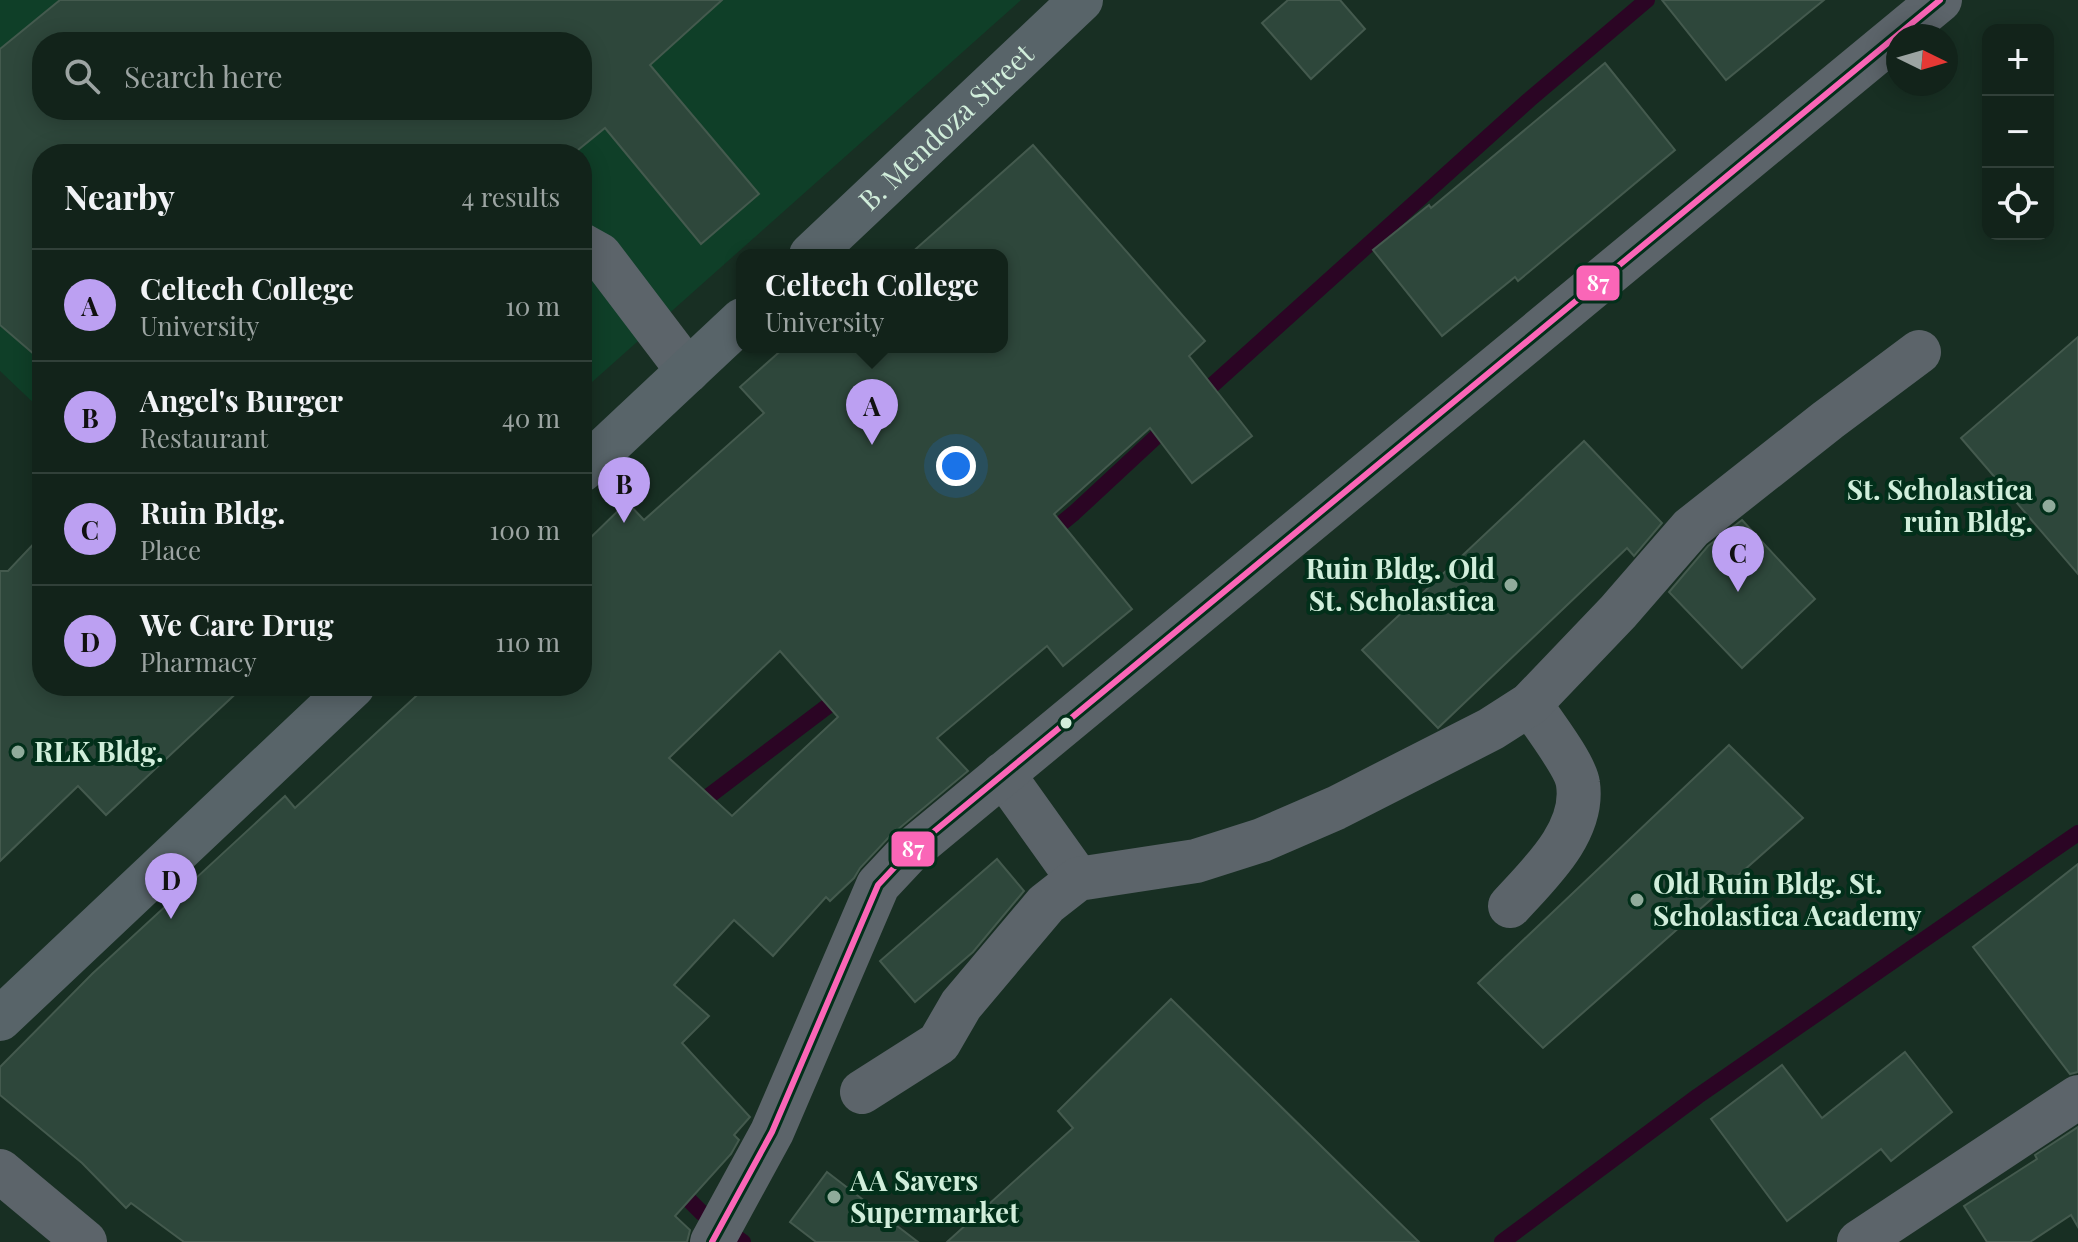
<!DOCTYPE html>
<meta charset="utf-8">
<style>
:root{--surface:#12231a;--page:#1b2b23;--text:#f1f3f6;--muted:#9ca4a2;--line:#314039;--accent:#bca0f2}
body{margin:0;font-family:"Playfair Display",serif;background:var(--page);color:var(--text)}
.controls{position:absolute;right:24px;top:24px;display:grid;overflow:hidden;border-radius:16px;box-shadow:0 4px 20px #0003}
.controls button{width:72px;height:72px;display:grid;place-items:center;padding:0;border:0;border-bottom:2px solid var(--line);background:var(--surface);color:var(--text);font:40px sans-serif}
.compass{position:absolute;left:1886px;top:24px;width:72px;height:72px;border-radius:50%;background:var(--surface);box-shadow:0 4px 20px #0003;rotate:95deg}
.you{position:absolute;left:956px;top:466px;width:28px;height:28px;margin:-20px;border:6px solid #fff;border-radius:50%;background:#1a73e8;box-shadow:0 0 0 12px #1a73e833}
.badge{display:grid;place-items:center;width:52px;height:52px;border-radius:50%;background:var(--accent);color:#111;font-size:26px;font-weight:700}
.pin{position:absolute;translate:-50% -66px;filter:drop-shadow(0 2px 4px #0008)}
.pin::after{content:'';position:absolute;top:42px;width:28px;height:24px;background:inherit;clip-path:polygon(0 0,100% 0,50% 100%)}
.popup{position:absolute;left:736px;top:249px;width:272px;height:104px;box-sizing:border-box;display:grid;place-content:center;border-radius:16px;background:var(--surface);filter:drop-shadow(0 2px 6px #0005);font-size:26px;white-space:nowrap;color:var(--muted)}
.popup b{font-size:30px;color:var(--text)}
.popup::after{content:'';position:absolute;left:50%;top:100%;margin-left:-16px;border:16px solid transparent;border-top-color:var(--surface)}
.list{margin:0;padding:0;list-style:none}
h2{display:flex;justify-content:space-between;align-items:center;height:104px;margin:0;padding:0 32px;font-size:34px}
h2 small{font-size:26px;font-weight:400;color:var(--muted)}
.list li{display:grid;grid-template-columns:52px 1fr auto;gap:24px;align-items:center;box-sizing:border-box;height:112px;padding:0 32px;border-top:2px solid var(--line)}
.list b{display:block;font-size:30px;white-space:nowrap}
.list p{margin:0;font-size:26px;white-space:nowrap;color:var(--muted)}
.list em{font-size:26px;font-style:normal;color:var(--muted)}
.icon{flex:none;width:44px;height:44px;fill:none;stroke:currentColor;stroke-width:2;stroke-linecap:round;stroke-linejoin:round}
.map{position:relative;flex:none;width:2078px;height:1242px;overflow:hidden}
.search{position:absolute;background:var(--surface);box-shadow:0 4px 20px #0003;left:32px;top:32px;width:560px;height:88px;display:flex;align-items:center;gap:20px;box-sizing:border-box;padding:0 28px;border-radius:32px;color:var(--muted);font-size:30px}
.panel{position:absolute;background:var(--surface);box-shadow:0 4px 20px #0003;left:32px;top:144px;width:560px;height:552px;border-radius:32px}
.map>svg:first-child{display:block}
.built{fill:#0f3f28;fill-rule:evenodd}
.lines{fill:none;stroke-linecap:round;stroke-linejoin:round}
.stream{stroke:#2b0524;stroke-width:16}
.building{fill:#2e473b;stroke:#445a4e;stroke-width:2;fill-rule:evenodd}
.minor{stroke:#5c646a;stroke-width:44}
.major{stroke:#586469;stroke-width:44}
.bus-1-casing{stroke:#022f1a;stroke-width:12}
.bus-1{stroke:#fa66b7;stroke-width:6}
.poi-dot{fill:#90ab9b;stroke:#022f1a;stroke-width:3}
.bus-dot{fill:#d1eedb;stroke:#022f1a;stroke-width:3}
.labels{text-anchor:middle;stroke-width:8;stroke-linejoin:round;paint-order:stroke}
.street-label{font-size:28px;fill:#d1eedb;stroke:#022f1a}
.poi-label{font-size:28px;font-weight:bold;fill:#d1eedb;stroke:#022f1a;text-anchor:start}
.line-badge{stroke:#022f1a;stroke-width:3}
.badge-label{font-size:22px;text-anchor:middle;font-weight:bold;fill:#fff}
</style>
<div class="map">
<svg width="2078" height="1242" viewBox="0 0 2078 1242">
<rect width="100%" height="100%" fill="#182f23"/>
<!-- built -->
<path class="built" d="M0,0H1021L582,391V154H42V411L0,371ZM42,42H582V110H42Z"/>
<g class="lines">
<!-- stream -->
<g class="stream">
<path d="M1197,399L1529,100L1647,0"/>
<path d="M1046,536L1074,513L1171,423"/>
<path d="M697,809L705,799L845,693"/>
<path d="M674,1185L702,1213L743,1242"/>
<path d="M1502,1242L1698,1096L2078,833"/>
</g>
</g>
<!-- building -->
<g class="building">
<path d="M60,0H722L650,65L759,194L701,244L605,128L573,154H42V361L0,325V49ZM42,42H582V110H42Z"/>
<path d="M1288,0H1340L1365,29L1311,79L1262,23Z"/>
<path d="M1662,0H1824L1726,80Z"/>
<path d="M1605,63L1675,150L1518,281L1515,277L1442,336L1373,250L1429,205L1431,208Z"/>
<path d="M1033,145L1205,341L1189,356L1252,436L1192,483L1150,428L1054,514L1132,609L1063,666L1047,646L937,738L968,771L890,836L860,868L854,878L830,901L826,897L773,956L734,920L674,985L709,1016L682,1043L750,1117L734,1135L739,1140L731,1154L675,1216L690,1230L687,1242H184L131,1203L126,1208L82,1163L0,1095V1067L92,974L285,796L295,808L427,686H582V546L627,502L644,520L764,413L740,387L785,347H1002V255H909ZM780,651L838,717L732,816L669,758Z"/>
<path d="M2078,337V574L1961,438Z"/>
<path d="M1584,441L1662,523L1634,556L1627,548L1438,728L1362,650Z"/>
<path d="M1742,520L1815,599L1742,668L1669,592L1708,546Z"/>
<path d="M42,535V686H244L106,815L78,786L0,861V571H8Z"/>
<path d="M1729,745L1803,818L1543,1048L1478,983Z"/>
<path d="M997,859L1024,891L973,952L915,1002L880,961Z"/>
<path d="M2078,864V1072L2070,1074L1973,947Z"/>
<path d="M1171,999L1419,1242H947L1073,1128L1058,1111Z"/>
<path d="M1905,1052L1952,1112L1891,1161L1881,1149L1787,1221L1711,1119L1782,1065L1822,1118Z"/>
<path d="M2078,1127V1227L2071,1215L2030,1242H1987L1964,1206L2037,1159L2035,1155Z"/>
<path d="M827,1172L918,1242H816L790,1222Z"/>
</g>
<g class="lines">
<!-- minor -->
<g class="minor">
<path d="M582,245L600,255L688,371"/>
<path d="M1003,774L1078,879"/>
<path d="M1510,906C1539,874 1585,832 1578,784C1576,766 1542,722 1530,704"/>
<path d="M862,1092L939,1043L961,1005L1046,904L1078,879L1196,861L1262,840L1336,808L1491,729L1530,704L1618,612L1691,528L1828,420L1919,352"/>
<path d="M0,1171L85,1242"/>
<path d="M712,1242L772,1132L878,885L908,853L1940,0"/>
<path d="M1859,1242L2078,1097"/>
</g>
<!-- major -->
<g class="major">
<path id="s1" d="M811,255L1081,0"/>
<path d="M582,470L742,320"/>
<path d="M0,1019L353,686"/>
</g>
<!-- bus-1 casing -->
<g class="bus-1-casing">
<path id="bus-1" d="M712,1242L772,1132L878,885L908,853L1940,0"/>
</g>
<!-- bus-1 -->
<use href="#bus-1" class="bus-1"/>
</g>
<!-- markers -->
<g class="poi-dot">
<circle cx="2049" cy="506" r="8"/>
<circle cx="1511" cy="585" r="8"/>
<circle cx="18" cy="752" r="8"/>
<circle cx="1637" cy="900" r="8"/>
<circle cx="834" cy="1197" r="8"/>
</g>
<circle class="bus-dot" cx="1066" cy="723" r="7"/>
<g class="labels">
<!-- street labels -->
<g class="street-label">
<text dy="10" stroke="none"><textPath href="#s1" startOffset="186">B. Mendoza Street</textPath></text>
</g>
<!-- poi labels -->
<g class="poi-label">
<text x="2033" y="500" text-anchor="end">St. Scholastica<tspan x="2033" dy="32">ruin Bldg.</tspan></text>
<text x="1495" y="579" text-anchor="end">Ruin Bldg. Old<tspan x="1495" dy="32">St. Scholastica</tspan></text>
<text x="34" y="762">RLK Bldg.</text>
<text x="1653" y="894">Old Ruin Bldg. St.<tspan x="1653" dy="32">Scholastica Academy</tspan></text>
<text x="850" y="1191">AA Savers<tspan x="850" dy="32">Supermarket</tspan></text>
</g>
</g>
<g class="line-badge">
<rect x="1575" y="264" width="46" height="38" rx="8" fill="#fa66b7"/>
<rect x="890" y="830" width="46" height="38" rx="8" fill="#fa66b7"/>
</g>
<g class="badge-label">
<text x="1598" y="291">87</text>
<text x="913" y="857">87</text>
</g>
</svg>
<div class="controls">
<button>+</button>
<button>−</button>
<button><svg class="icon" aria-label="locate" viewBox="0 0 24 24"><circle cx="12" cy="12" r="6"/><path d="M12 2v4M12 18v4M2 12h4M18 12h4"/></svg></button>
</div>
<svg class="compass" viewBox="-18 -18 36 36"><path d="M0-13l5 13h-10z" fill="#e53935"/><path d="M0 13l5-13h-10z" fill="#9ca4a2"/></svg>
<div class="you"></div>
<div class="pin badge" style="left:872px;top:445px">A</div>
<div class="popup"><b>Celtech College</b>University</div>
<div class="pin badge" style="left:624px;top:523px">B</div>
<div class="pin badge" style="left:1738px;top:592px">C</div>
<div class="pin badge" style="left:171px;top:919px">D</div>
<div class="search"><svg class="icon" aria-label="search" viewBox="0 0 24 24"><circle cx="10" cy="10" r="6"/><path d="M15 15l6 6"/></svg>Search here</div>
<section class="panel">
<h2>Nearby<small>4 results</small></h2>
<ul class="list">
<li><span class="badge">A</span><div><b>Celtech College</b><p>University</p></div><em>10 m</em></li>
<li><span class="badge">B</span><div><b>Angel's Burger</b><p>Restaurant</p></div><em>40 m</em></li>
<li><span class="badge">C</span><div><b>Ruin Bldg.</b><p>Place</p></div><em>100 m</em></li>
<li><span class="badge">D</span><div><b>We Care Drug</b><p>Pharmacy</p></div><em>110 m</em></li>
</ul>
</section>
</div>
